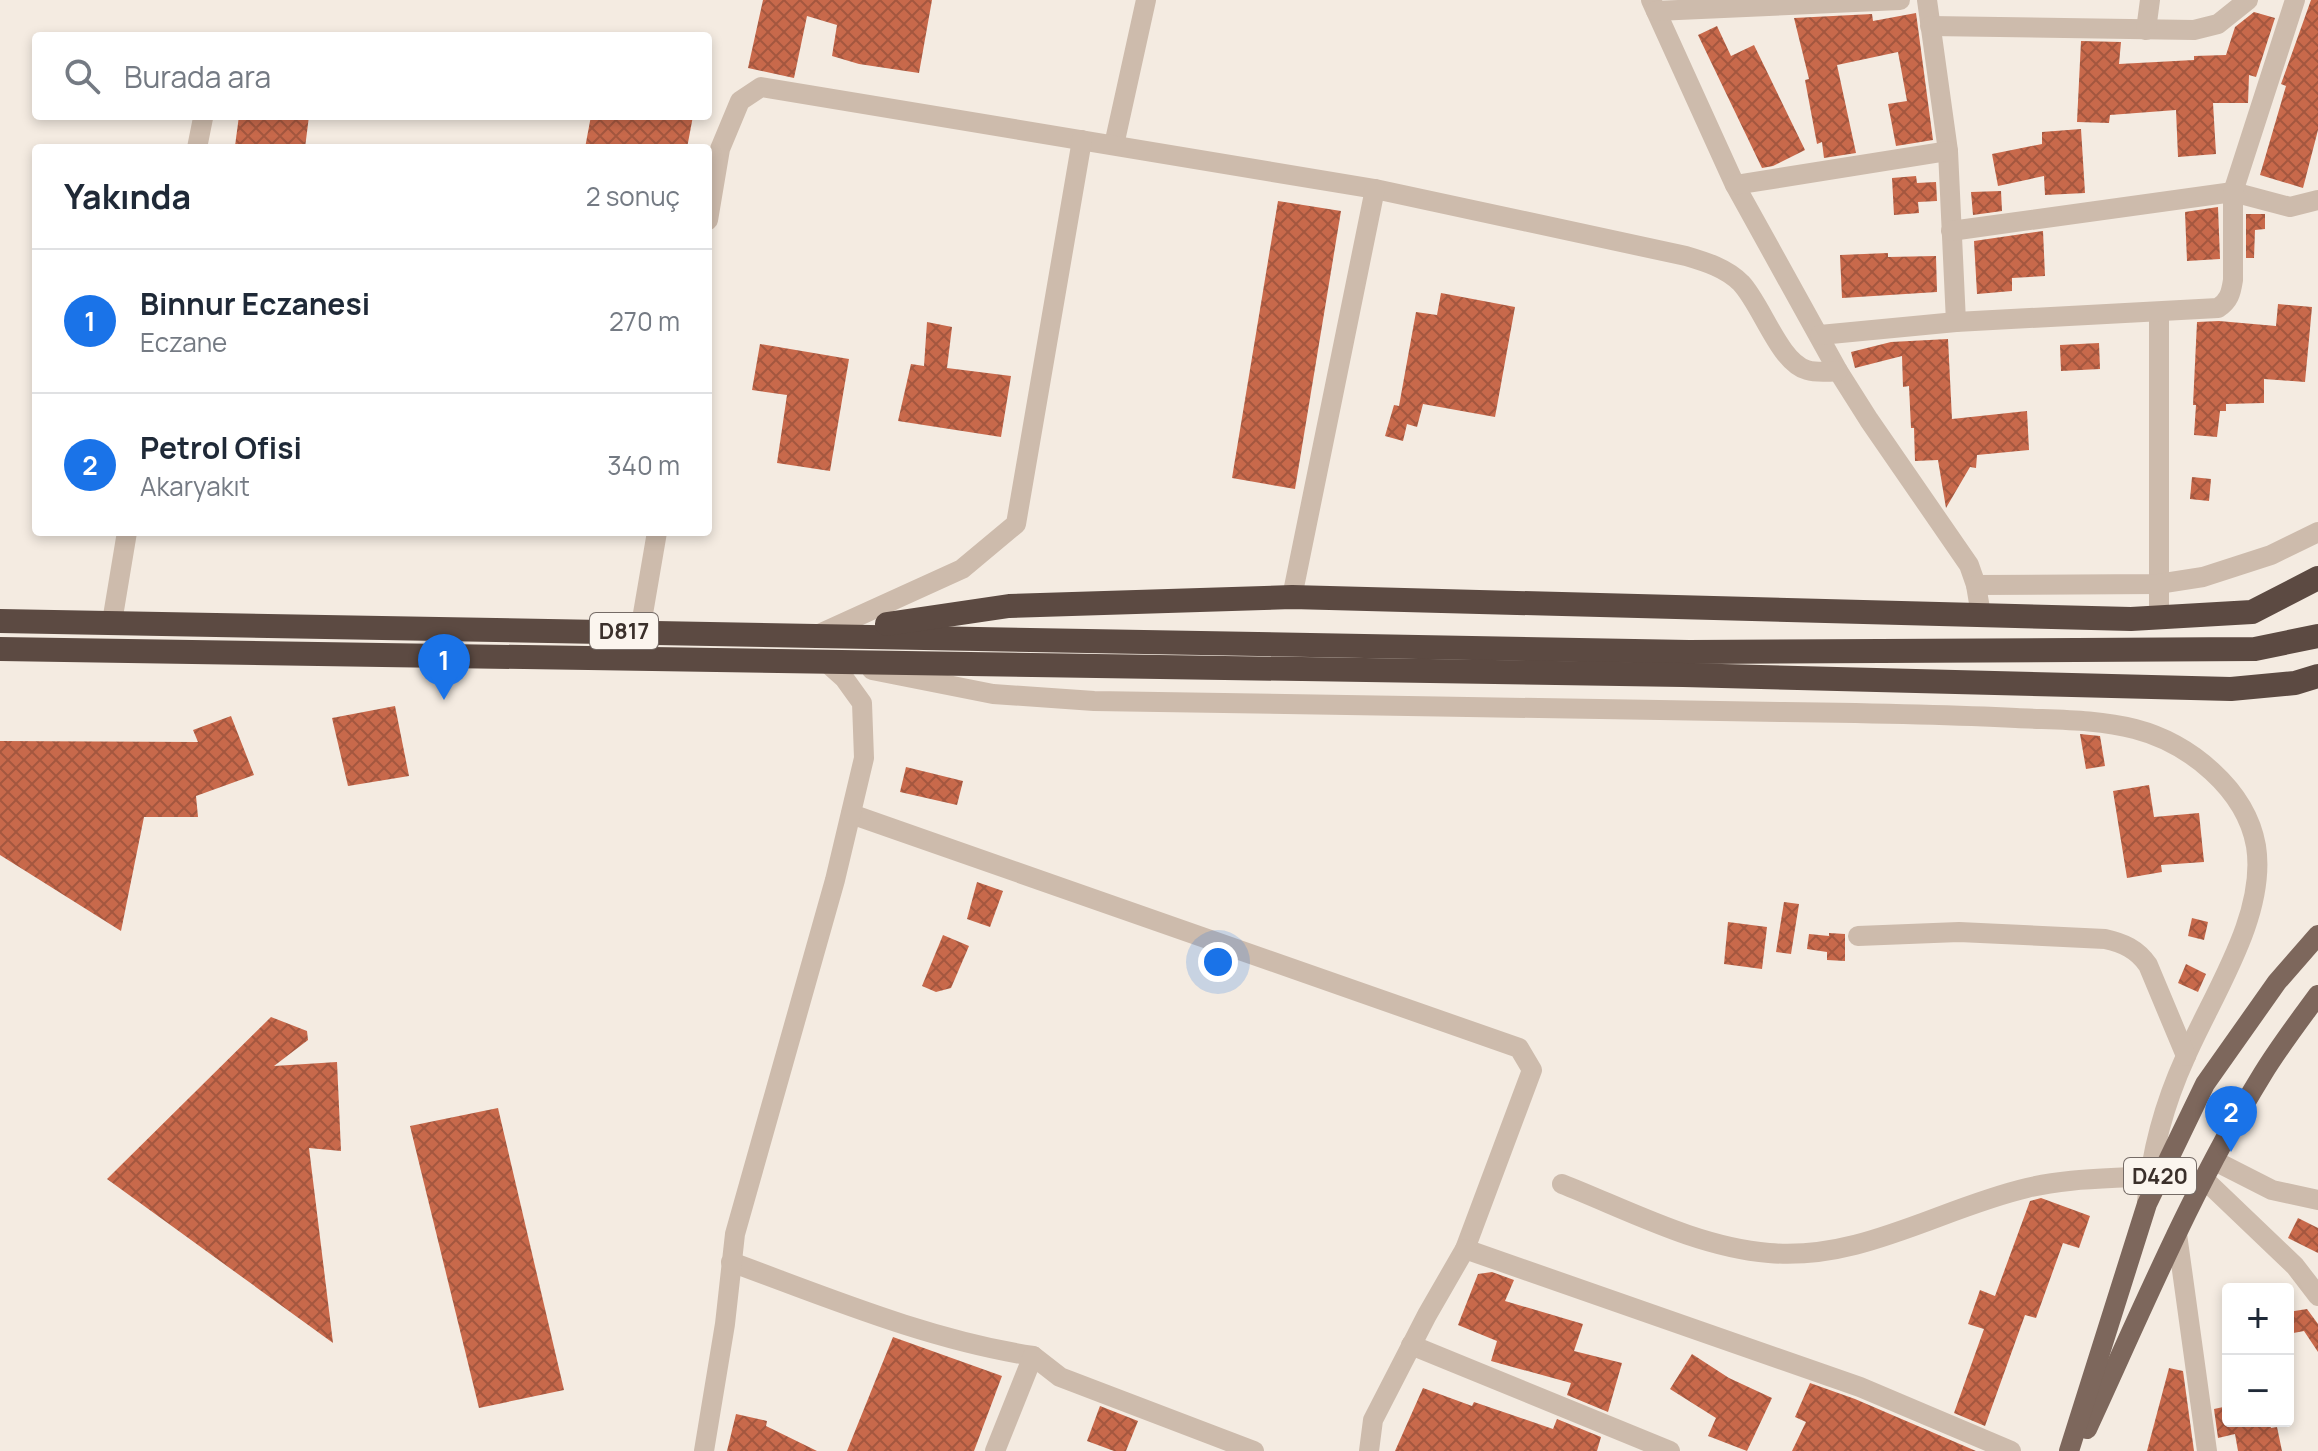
<!DOCTYPE html>
<html lang="tr">
<meta charset="utf-8">
<style>
:root{--surface:#fff;--page:#f2f2f3;--text:#1f2937;--muted:#747a83;--line:#e0e1e3;--accent:#1a73e8}
body{margin:0;font-family:Manrope,sans-serif;background:var(--page);color:var(--text)}
.controls{position:absolute;right:24px;bottom:24px;display:grid;overflow:hidden;border-radius:8px;box-shadow:0 4px 12px #0003}
.controls button{width:72px;height:72px;display:grid;place-items:center;padding:0;border:0;border-bottom:2px solid var(--line);background:var(--surface);color:var(--text);font:40px sans-serif}
.you{position:absolute;left:1218px;top:962px;width:28px;height:28px;margin:-20px;border:6px solid #fff;border-radius:50%;background:#1a73e8;box-shadow:0 0 0 12px #1a73e833}
.badge{display:grid;place-items:center;width:52px;height:52px;border-radius:50%;background:var(--accent);color:#fff;font-size:26px;font-weight:700}
.pin{position:absolute;translate:-50% -66px;filter:drop-shadow(0 2px 4px #0008)}
.pin::after{content:'';position:absolute;top:42px;width:28px;height:24px;background:inherit;clip-path:polygon(0 0,100% 0,50% 100%)}
.list{margin:0;padding:0;list-style:none}
h2{display:flex;justify-content:space-between;align-items:center;height:104px;margin:0;padding:0 32px;font-size:34px}
h2 small{font-size:26px;font-weight:400;color:var(--muted)}
.list li{display:grid;grid-template-columns:52px 1fr auto;gap:24px;align-items:center;box-sizing:border-box;height:144px;padding:0 32px;border-top:2px solid var(--line)}
.list b{display:block;font-size:30px;white-space:nowrap}
.list p{margin:0;font-size:26px;white-space:nowrap;color:var(--muted)}
.list em{font-size:26px;font-style:normal;color:var(--muted)}
.icon{flex:none;width:44px;height:44px;fill:none;stroke:currentColor;stroke-width:2;stroke-linecap:round;stroke-linejoin:round}
.map{position:relative;flex:none;width:2318px;height:1451px;overflow:hidden}
.search{position:absolute;background:var(--surface);box-shadow:0 4px 12px #0003;left:32px;top:32px;width:680px;height:88px;display:flex;align-items:center;gap:20px;box-sizing:border-box;padding:0 28px;border-radius:8px;color:var(--muted);font-size:30px}
.panel{position:absolute;background:var(--surface);box-shadow:0 4px 12px #0003;left:32px;top:144px;width:680px;height:392px;border-radius:8px}
.map>svg:first-child{display:block}
.building{fill:url(#building-cross-hatch)}
.lines{fill:none;stroke-linecap:round;stroke-linejoin:round}
.minor{stroke:#cdbbac;stroke-width:20}
.major{stroke:#7d675c;stroke-width:20}
.highway{stroke:#5c4a42;stroke-width:24}
.labels{text-anchor:middle;stroke-width:6;stroke-linejoin:round;paint-order:stroke}
.shield{fill:#fbf5ee;stroke:#756b66;stroke-width:2}
.shield-label{font-size:22px;font-weight:bold;fill:#3b302b}
</style>
<div class="map">
<svg width="2318" height="1451" viewBox="0 0 2318 1451">
<defs>
<pattern id="building-cross-hatch" width="8" height="8" patternUnits="userSpaceOnUse" patternTransform="scale(2)"><rect width="8" height="8" fill="#c8694b"/><path d="M0 0l8 8M0 8l8-8" fill="none" stroke="#a4573f"/></pattern>
</defs>
<rect width="100%" height="100%" fill="#f4ebe1"/>
<!-- building -->
<g class="building">
<path d="M763,0H932L919,73L859,64L832,56L837,25L807,16L794,78L748,68Z"/>
<path d="M2311,0H2318V130L2303,188L2260,175L2286,86L2281,84Z"/>
<path d="M2254,12L2275,18L2256,77L2249,75L2248,103H2213L2216,154L2178,157L2176,110L2110,115L2109,123L2077,122L2081,41L2121,42L2119,64L2194,60V56L2226,55L2235,27Z"/>
<path d="M1916,13L1933,140L1896,146L1888,104L1907,101L1898,52L1837,65L1856,153L1824,158L1822,142L1817,144L1805,80L1809,79L1794,18L1872,14L1873,21Z"/>
<path d="M1717,26L1731,56L1754,45L1805,150L1773,166L1762,168L1698,35Z"/>
<path d="M239,116H309L305,148L235,146Z"/>
<path d="M591,116H693L687,148H585Z"/>
<path d="M2081,129L2085,193L2045,195L2044,176L1998,186L1992,154L2042,144V132Z"/>
<path d="M1916,176L1917,183L1936,182L1937,201L1918,202L1919,213L1894,215L1892,178Z"/>
<path d="M2001,191L2002,211L1973,215L1971,192Z"/>
<path d="M1278,201L1341,211L1295,489L1232,478Z"/>
<path d="M2218,207L2220,259L2187,261L2185,212Z"/>
<path d="M2246,214H2265V229L2255,230L2254,258H2246Z"/>
<path d="M2043,231L2045,276L2012,278V291L1977,294L1974,241Z"/>
<path d="M1888,253V257L1936,256L1937,292L1842,298L1840,255Z"/>
<path d="M1441,293L1515,307L1495,417L1423,404L1417,427L1407,424L1403,441L1385,436L1394,405L1399,406L1416,312L1437,315Z"/>
<path d="M2278,304L2312,307L2305,382L2264,379V403L2226,404V411H2220L2217,437L2194,435L2196,405H2193L2197,322L2219,321L2276,326Z"/>
<path d="M927,322L952,327L947,368L1011,376L1001,437L898,421L911,364L924,366Z"/>
<path d="M1948,339L1952,419L2027,411L2029,450L1977,455L1976,468L1970,467L1946,508L1938,460L1915,461L1914,428H1911L1909,386L1903,387L1902,356L1855,368L1851,352L1891,342Z"/>
<path d="M2099,343L2100,369L2061,371L2060,345Z"/>
<path d="M760,344L849,359L830,471L777,463L787,395L752,390Z"/>
<path d="M2192,477L2211,479L2209,501L2190,499Z"/>
<path d="M395,706L409,776L348,786L332,718Z"/>
<path d="M231,716L254,775L196,796L198,817H144L121,931L0,855V741L198,742L193,730Z"/>
<path d="M2080,734L2100,736L2105,766L2086,769Z"/>
<path d="M906,767L963,781L957,805L900,792Z"/>
<path d="M2149,785L2154,817L2199,813L2204,862L2161,865L2162,872L2127,878L2113,791Z"/>
<path d="M977,882L1003,891L990,927L967,919Z"/>
<path d="M1784,902L1799,904L1791,954L1776,952Z"/>
<path d="M2192,918L2208,922L2204,940L2188,936Z"/>
<path d="M1728,922L1767,927L1762,969L1724,964Z"/>
<path d="M1829,933L1845,934V961L1827,960V952L1807,949L1809,934L1829,936Z"/>
<path d="M943,935L969,946L951,988L936,992L922,986Z"/>
<path d="M2186,964L2206,974L2198,992L2178,983Z"/>
<path d="M271,1017L307,1031L308,1040L274,1066L337,1062L341,1151L309,1148L333,1343L107,1179Z"/>
<path d="M498,1108L564,1390L479,1408L410,1126Z"/>
<path d="M2041,1198L2090,1216L2079,1248L2063,1243L2036,1318L2025,1315L1985,1426L1954,1413L1984,1329L1968,1324L1980,1290L1995,1296L2030,1201Z"/>
<path d="M2298,1218L2318,1228V1253L2288,1238Z"/>
<path d="M1492,1272L1514,1280L1505,1301L1583,1324L1574,1351L1622,1363L1608,1412L1567,1395L1571,1383L1491,1361L1497,1341L1458,1325L1478,1274Z"/>
<path d="M2307,1309L2318,1324V1352L2304,1331L2288,1334V1312Z"/>
<path d="M893,1337L1002,1376L974,1451H847Z"/>
<path d="M1692,1354L1729,1378L1772,1398L1747,1451L1708,1436L1716,1418L1670,1389Z"/>
<path d="M2169,1368L2183,1371L2194,1451H2147Z"/>
<path d="M1810,1383L1855,1399L1976,1451H1792L1806,1422L1795,1417Z"/>
<path d="M1423,1388L1472,1406L1474,1402L1553,1429L1557,1419L1601,1437L1597,1451H1395Z"/>
<path d="M1100,1406L1138,1421L1126,1451H1114L1087,1441Z"/>
<path d="M2228,1406V1421H2270L2271,1428L2277,1427L2282,1451H2238L2235,1434L2218,1438L2214,1409Z"/>
<path d="M736,1414L767,1421L766,1426L817,1451H727Z"/>
</g>
<g class="lines">
<!-- minor -->
<g class="minor">
<path d="M1651,0L1735,185L1838,371L1869,420L1969,565L1976,585L1981,615"/>
<path d="M1927,0L1948,151L1956,322"/>
<path d="M1656,11L1900,0"/>
<path d="M1930,26L2194,30L2218,24L2248,0"/>
<path d="M2146,30L2150,0"/>
<path d="M1114,145L1146,0"/>
<path d="M197,148L203,118"/>
<path d="M1735,185L1948,151"/>
<path d="M708,220L720,149L740,101L761,87L1375,189L1686,256C1706,262 1726,268 1741,283C1762,305 1779,362 1807,370C1817,373 1828,372 1838,371"/>
<path d="M1951,231L2233,192L2290,207L2318,200"/>
<path d="M2159,313V617"/>
<path d="M1820,335L1956,322L2218,308C2229,301 2231,293 2233,280V192L2295,0"/>
<path d="M1976,585L2158,584L2203,577L2271,555L2318,532"/>
<path d="M1292,597L1375,189"/>
<path d="M112,622L127,532"/>
<path d="M640,631L657,532"/>
<path d="M819,634L962,569L1016,524L1082,140"/>
<path d="M872,670L993,694L1094,701C1324,705 1553,708 1783,712C1861,713 1938,714 2016,718C2055,720 2097,719 2135,729C2189,743 2246,789 2256,846C2267,915 2213,994 2186,1056C2165,1102 2151,1152 2147,1202"/>
<path d="M851,814L1519,1048L1532,1070L1465,1249"/>
<path d="M1858,936L1959,932L2105,939C2123,943 2137,949 2148,965L2186,1056"/>
<path d="M2215,1161L2272,1190L2318,1200"/>
<path d="M2205,1180L2295,1266L2318,1296"/>
<path d="M1562,1184C1628,1210 1697,1247 1769,1253C1861,1261 1941,1208 2027,1188C2067,1178 2109,1179 2149,1176"/>
<path d="M2177,1234L2207,1451"/>
<path d="M731,1262C829,1298 929,1340 1033,1356"/>
<path d="M1411,1345L1670,1451"/>
<path d="M704,1451L725,1324L735,1234L835,880L864,758L862,703L844,678L825,661"/>
<path d="M995,1451L1033,1356L1060,1377L1254,1451"/>
<path d="M1369,1451L1373,1420L1427,1315L1465,1249L1860,1387L2011,1451"/>
</g>
<!-- major -->
<g class="major">
<path d="M2087,1429C2142,1310 2193,1187 2262,1075C2279,1047 2299,1021 2318,995"/>
<path d="M2069,1451L2147,1204L2205,1084L2277,982L2318,935"/>
</g>
<!-- highway -->
<g class="highway">
<path d="M0,621L1689,652L2255,649L2318,636"/>
<path d="M887,624L1009,606L1292,597L2131,619L2252,612L2318,578"/>
<path d="M0,649L1683,675L2231,689L2295,683L2318,676"/>
</g>
</g>
<g class="labels">
<!-- shield labels -->
<g class="shield">
<rect x="590" y="613" width="68" height="36" rx="6"/>
<rect x="2124" y="1158" width="72" height="36" rx="6"/>
</g>
<g class="shield-label">
<text x="624" y="639">D817</text>
<text x="2160" y="1184">D420</text>
</g>
</g>
</svg>
<div class="controls">
<button>+</button>
<button>−</button>
</div>
<div class="you"></div>
<div class="pin badge" style="left:444px;top:700px">1</div>
<div class="pin badge" style="left:2231px;top:1152px">2</div>
<div class="search"><svg class="icon" aria-label="search" viewBox="0 0 24 24"><circle cx="10" cy="10" r="6"/><path d="M15 15l6 6"/></svg>Burada ara</div>
<section class="panel">
<h2>Yakında<small>2 sonuç</small></h2>
<ul class="list">
<li><span class="badge">1</span><div><b>Binnur Eczanesi</b><p>Eczane</p></div><em>270 m</em></li>
<li><span class="badge">2</span><div><b>Petrol Ofisi</b><p>Akaryakıt</p></div><em>340 m</em></li>
</ul>
</section>
</div>
